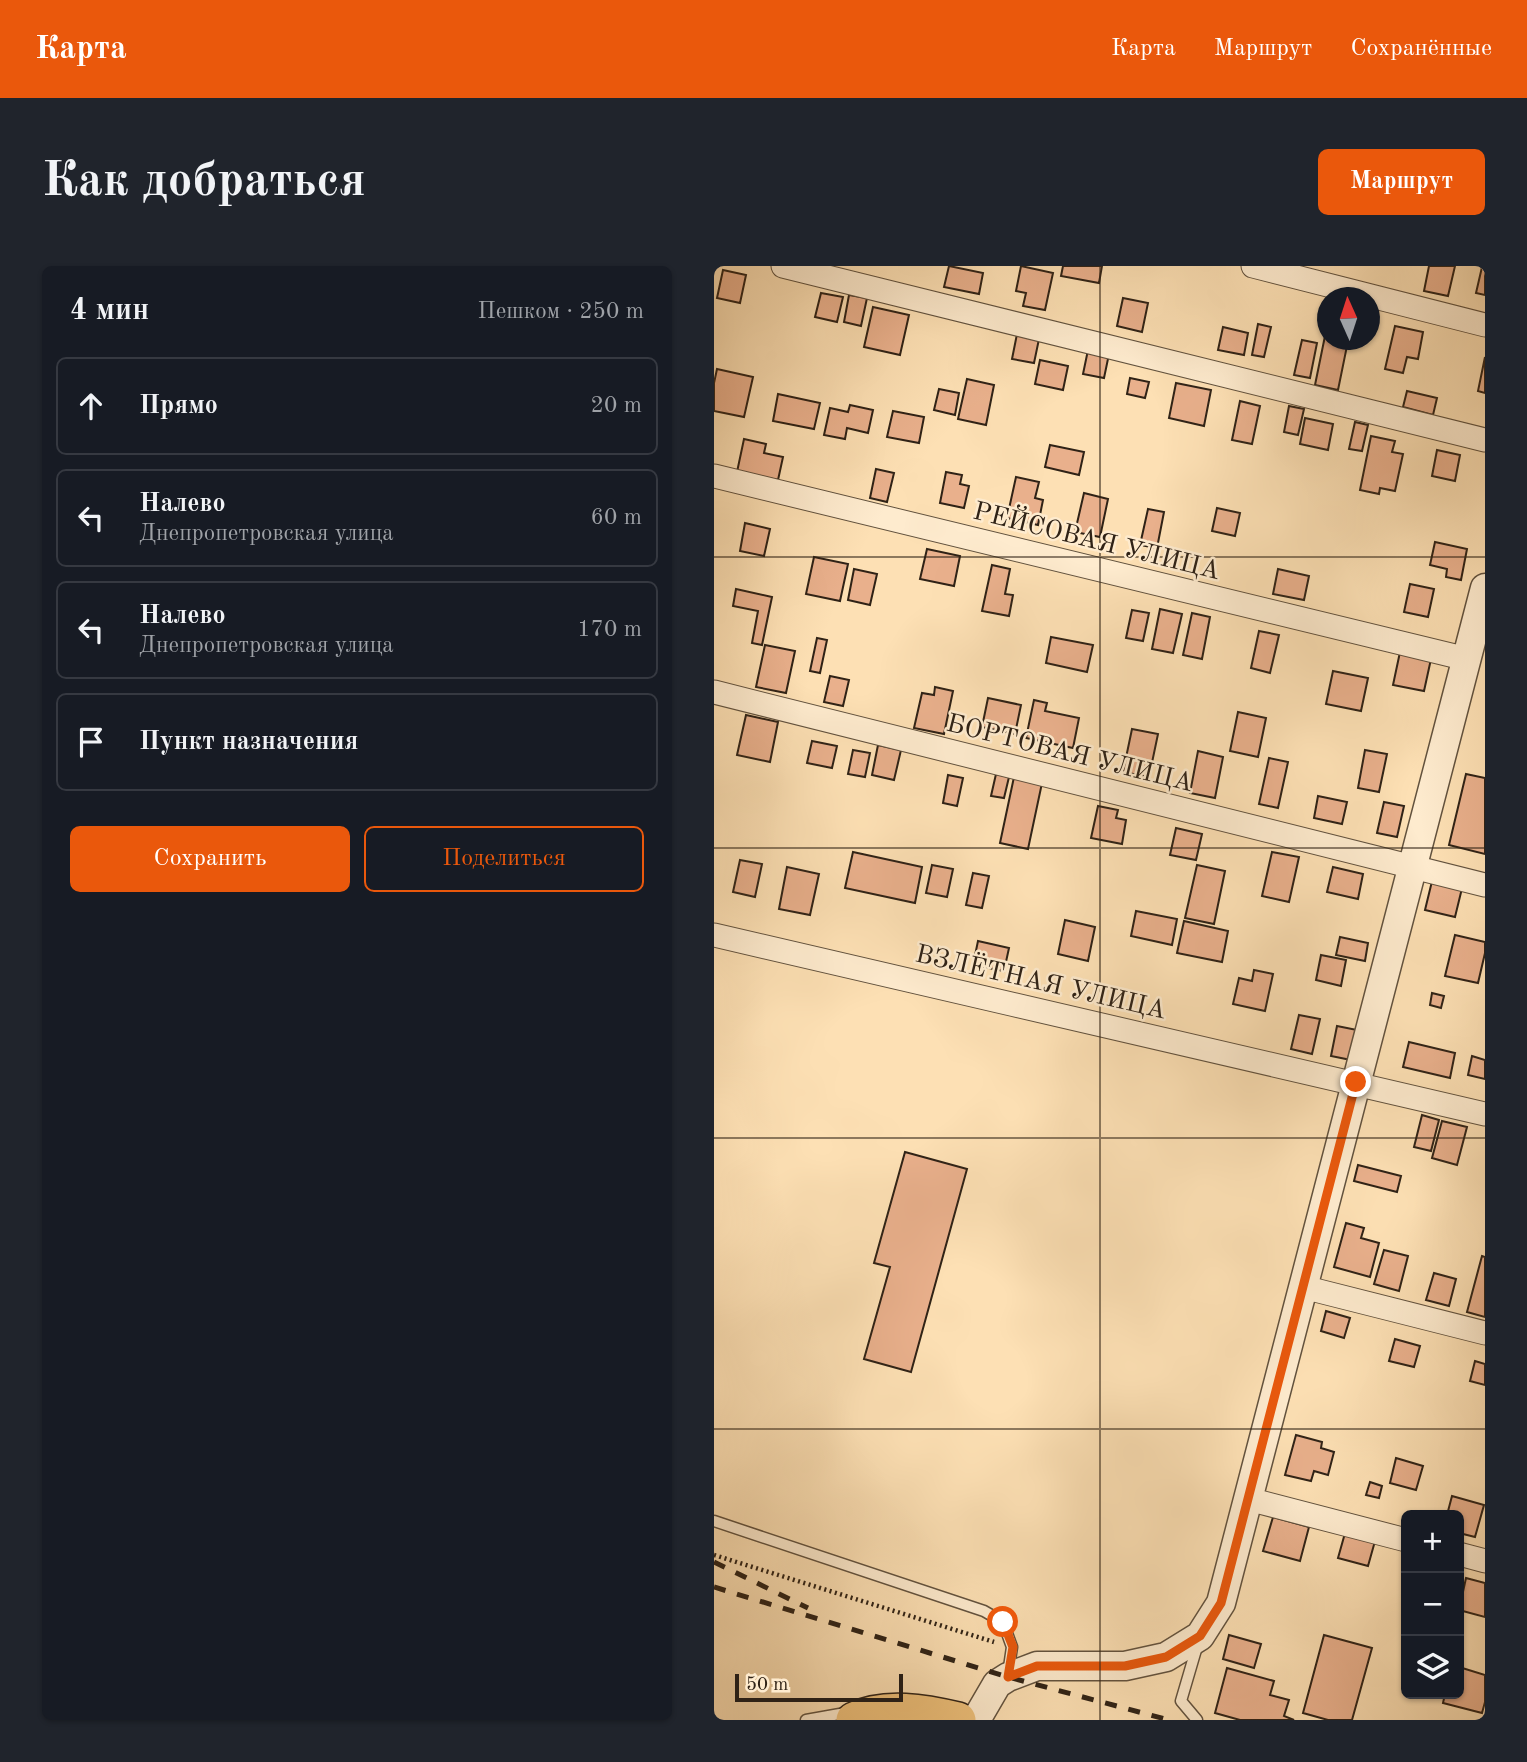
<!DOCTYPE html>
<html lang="ru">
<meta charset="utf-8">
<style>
:root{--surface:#171b24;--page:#20242c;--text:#f1f3f6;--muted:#9ea1a6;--line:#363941;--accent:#ea580c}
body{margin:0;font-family:"Old Standard TT",serif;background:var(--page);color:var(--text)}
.controls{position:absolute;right:21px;bottom:21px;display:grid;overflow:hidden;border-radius:10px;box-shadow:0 2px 5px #0004}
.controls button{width:63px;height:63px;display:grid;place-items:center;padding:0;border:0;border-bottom:2px solid var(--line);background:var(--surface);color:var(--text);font:35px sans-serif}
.compass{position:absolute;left:603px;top:21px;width:63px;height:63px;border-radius:50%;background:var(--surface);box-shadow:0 2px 5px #0004;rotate:357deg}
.scale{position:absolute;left:21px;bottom:18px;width:168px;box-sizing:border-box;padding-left:7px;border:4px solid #2f2216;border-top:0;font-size:19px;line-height:24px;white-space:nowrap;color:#2f2216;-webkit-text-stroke:5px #feebce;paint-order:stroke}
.stop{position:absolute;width:21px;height:21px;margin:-16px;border:5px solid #ea580c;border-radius:50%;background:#fff}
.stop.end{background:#ea580c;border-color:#fff;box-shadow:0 2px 7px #0008}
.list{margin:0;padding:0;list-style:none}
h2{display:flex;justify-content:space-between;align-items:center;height:91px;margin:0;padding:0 28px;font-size:30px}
h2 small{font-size:23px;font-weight:400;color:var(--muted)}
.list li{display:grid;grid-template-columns:46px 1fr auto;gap:21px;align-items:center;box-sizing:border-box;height:98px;margin:0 14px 14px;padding:0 14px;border:2px solid var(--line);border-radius:10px}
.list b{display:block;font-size:26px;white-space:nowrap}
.list p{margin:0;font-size:23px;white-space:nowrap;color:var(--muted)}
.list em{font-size:23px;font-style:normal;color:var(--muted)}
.actions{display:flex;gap:14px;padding:21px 28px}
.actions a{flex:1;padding:16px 0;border:2px solid var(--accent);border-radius:10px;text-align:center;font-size:24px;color:var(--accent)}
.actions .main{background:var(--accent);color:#fff}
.icon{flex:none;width:38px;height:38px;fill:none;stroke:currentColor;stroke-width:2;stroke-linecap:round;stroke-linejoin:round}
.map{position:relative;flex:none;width:771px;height:1454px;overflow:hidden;border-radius:10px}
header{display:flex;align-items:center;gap:42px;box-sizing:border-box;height:98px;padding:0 35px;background:var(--accent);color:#fff}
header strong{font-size:33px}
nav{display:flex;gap:38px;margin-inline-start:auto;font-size:24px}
.intro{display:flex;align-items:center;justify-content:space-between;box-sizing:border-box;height:168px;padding:0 42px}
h1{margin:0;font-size:49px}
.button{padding:18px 32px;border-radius:10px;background:var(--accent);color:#fff;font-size:24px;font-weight:700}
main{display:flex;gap:42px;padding:0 42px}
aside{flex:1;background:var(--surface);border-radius:10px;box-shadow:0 2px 5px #0004}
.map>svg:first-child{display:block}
.building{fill:#e9b08c;stroke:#2f2216;stroke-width:2}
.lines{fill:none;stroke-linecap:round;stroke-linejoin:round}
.service-casing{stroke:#62523e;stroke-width:13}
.minor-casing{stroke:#62523e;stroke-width:25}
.tertiary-casing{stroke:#62523e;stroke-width:31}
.primary-casing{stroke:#2f2216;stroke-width:38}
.path{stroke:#2f2216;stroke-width:4.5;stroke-dasharray:2 3.5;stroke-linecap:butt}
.service{stroke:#feebce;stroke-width:10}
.minor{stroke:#feebce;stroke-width:23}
.tertiary{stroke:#feebce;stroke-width:28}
.primary{stroke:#eec07a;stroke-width:35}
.rail{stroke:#2f2216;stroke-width:5;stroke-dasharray:12 12;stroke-linecap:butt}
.route{stroke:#ea580c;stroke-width:9}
.grid{fill:none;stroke:#2f2216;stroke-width:2;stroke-opacity:0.55}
.labels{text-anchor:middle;stroke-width:5;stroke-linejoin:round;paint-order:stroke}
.street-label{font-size:26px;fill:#2f2216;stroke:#feebce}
</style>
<header>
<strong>Карта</strong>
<nav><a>Карта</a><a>Маршрут</a><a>Сохранённые</a></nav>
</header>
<div class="intro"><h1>Как добраться</h1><a class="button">Маршрут</a></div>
<main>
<aside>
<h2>4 мин<small>Пешком · 250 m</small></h2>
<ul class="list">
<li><svg class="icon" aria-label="ahead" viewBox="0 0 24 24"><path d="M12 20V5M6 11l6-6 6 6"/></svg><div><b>Прямо</b></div><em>20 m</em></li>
<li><svg class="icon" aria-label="left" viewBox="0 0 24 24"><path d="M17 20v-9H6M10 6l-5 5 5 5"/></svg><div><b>Налево</b><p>Днепропетровская улица</p></div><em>60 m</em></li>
<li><svg class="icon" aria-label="left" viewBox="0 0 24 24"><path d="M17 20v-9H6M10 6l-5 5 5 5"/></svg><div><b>Налево</b><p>Днепропетровская улица</p></div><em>170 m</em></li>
<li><svg class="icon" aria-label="arrive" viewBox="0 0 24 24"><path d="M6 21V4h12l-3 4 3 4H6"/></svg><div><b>Пункт назначения</b></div></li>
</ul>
<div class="actions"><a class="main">Сохранить</a><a>Поделиться</a></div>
</aside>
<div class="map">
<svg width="771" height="1454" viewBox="0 0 771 1454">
<rect width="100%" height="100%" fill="#fde0b4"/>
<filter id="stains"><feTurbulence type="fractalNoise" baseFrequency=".00286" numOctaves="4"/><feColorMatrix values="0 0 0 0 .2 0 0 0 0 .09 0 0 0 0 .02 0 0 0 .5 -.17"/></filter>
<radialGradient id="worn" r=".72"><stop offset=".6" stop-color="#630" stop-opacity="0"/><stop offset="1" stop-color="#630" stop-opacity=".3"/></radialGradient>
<!-- building -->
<g class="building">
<path d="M235,0L269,7L265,28L230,21Z"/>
<path d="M307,0L339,7L331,44L309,40L312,27L302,25Z"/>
<path d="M349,0H388L385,17L347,10Z"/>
<path d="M715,0H741L734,30L710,25Z"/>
<path d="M768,1L771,2V29L762,27Z"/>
<path d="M9,4L32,9L26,37L3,32Z"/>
<path d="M107,27L129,31L123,56L101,51Z"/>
<path d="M135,29L153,32L147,60L130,56Z"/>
<path d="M409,32L434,37L428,66L403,60Z"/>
<path d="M159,41L195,49L186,89L150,81Z"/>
<path d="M544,58L557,61L550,91L538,89Z"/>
<path d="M681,60L709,66L704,93L693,91L689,107L671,103Z"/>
<path d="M509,61L534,67L530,89L504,84Z"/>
<path d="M303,68L325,73L320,97L298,93Z"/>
<path d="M611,70L614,74L634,75L624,124L601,119Z"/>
<path d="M588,74L603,77L596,112L580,109Z"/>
<path d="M374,84L395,88L390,112L369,108Z"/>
<path d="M771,91V127L764,125Z"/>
<path d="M326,94L354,100L349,124L321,118Z"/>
<path d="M3,103L39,111L30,151L0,145V117Z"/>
<path d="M416,112L435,116L431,132L413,128Z"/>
<path d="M253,113L280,119L272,159L244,153Z"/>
<path d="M462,117L497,124L490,160L455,152Z"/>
<path d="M225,123L245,127L241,149L220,144Z"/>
<path d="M693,125L723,132L719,149L689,141Z"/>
<path d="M64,128L106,137L100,163L59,155Z"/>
<path d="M526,135L546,140L538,178L518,174Z"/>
<path d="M136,139L159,144L154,167L133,162L131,173L110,169L116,142L134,146Z"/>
<path d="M575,140L590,143L584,169L570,166Z"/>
<path d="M179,145L210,151L205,177L173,171Z"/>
<path d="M591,152L619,158L614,184L586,178Z"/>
<path d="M641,156L654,159L648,185L635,183Z"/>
<path d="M657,170L681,175L678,186L689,188L681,225L666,222L665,228L646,224Z"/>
<path d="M30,173L52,178L50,187L69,191L64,214L23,206Z"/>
<path d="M336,179L370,186L365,209L331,201Z"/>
<path d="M723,184L746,189L741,215L718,210Z"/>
<path d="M162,203L180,207L173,236L156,232Z"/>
<path d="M232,206L248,209L246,218L255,220L250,242L226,237Z"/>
<path d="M302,211L325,216L321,232L329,234L324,259L293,252Z"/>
<path d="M370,227L394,233L386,271L361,266Z"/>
<path d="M503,242L526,247L521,270L498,265Z"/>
<path d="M434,243L450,246L443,282L426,279Z"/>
<path d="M31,257L56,263L50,290L26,285Z"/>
<path d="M721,276L753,283L747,314L732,311L733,303L716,299Z"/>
<path d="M213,283L246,290L240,320L206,313Z"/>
<path d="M100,291L134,298L126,335L92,328Z"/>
<path d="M278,299L296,303L291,328L299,329L295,350L268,345Z"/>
<path d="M140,303L163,308L156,339L134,334Z"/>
<path d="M564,303L595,310L590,334L559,328Z"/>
<path d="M696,318L720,323L714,351L690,346Z"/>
<path d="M22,323L58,331L48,379L38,377L44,345L19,340Z"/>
<path d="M446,343L468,348L459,387L438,383Z"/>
<path d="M418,344L435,347L429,375L412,372Z"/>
<path d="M478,347L496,351L488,393L469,389Z"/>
<path d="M545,365L565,369L556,407L537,402Z"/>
<path d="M337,371L379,379L373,406L332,397Z"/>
<path d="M103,372L113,374L106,407L96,405Z"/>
<path d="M51,379L81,385L72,427L42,421Z"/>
<path d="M686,386L717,393L710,425L679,419Z"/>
<path d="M619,405L654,412L647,445L612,438Z"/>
<path d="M116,410L135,414L129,440L110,436Z"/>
<path d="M221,421L239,425L230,468L200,462L208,427L220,429Z"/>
<path d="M274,432L307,439L301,468L268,461Z"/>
<path d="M320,434L333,437L331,445L365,452L359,482L312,472Z"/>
<path d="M524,446L552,452L544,491L516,485Z"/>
<path d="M32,449L64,456L56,496L23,489Z"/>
<path d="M418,463L444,468L435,511L409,506Z"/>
<path d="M98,475L123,480L118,502L93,497Z"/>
<path d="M164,479L187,484L180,514L158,509Z"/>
<path d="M139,484L156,487L151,511L134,508Z"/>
<path d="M651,484L673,488L665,526L644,522Z"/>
<path d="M484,485L509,491L501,532L476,527Z"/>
<path d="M555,492L574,496L564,542L545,538Z"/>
<path d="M282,508L295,511L290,532L277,530Z"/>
<path d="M752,508L771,512V588L735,579Z"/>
<path d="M234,509L249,512L243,540L229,537Z"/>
<path d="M300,511L328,517L314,583L286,577Z"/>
<path d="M604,530L633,536L628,558L600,552Z"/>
<path d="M670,536L690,540L683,571L663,567Z"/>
<path d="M384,540L404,544L402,552L412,554L408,578L377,572Z"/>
<path d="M462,562L488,568L482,594L456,589Z"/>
<path d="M139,586L208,601L201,637L131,622Z"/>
<path d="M558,586L585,591L575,636L548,630Z"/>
<path d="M26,594L48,598L41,631L19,626Z"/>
<path d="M218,599L239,603L233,631L212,627Z"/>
<path d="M483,599L511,605L500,658L471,652Z"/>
<path d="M73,601L105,608L96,649L65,643Z"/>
<path d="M619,601L649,608L644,633L613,626Z"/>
<path d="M259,607L275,610L268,642L252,639Z"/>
<path d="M720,607L750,614L741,651L711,644Z"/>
<path d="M422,645L463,653L458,679L417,670Z"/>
<path d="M351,654L381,661L374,695L344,688Z"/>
<path d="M470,655L514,665L508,696L463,687Z"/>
<path d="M741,669L771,676V687L764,717L731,710Z"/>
<path d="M626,671L654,677L651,695L622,689Z"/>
<path d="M264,675L295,682L290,705L259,699Z"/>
<path d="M607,689L632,694L627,720L602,714Z"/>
<path d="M540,704L559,708L551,745L519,738L525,712L538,715Z"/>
<path d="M718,727L730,730L727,742L716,739Z"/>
<path d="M585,749L606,753L598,788L577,783Z"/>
<path d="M623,760L643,764L637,794L617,790Z"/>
<path d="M695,776L741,787L736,812L689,801Z"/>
<path d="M758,790L771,794V813L754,809Z"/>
<path d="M708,849L725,854L717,885L700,881Z"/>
<path d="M728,855L753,861L743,899L718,892Z"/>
<path d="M191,886L253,903L197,1106L150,1093L176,1001L160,997Z"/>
<path d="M644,899L687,910L683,926L640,915Z"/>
<path d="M632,957L650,962L647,972L665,977L656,1011L620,1001Z"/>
<path d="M670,984L694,990L685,1025L660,1018Z"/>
<path d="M768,990L771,991V1051L753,1046Z"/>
<path d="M720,1007L742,1013L735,1040L712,1034Z"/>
<path d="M612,1045L636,1052L630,1072L607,1065Z"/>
<path d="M681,1073L706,1080L700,1101L675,1095Z"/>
<path d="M761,1095L771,1098V1119L756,1115Z"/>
<path d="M582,1169L608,1176L607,1182L620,1186L614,1209L600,1205L597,1215L571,1209Z"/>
<path d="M682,1192L709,1200L702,1224L676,1217Z"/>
<path d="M656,1216L668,1220L665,1232L652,1229Z"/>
<path d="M738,1230L770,1239L761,1271L745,1267V1249H733Z"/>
<path d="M559,1251L595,1261L586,1295L549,1285Z"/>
<path d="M633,1260L663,1268L654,1300L624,1292Z"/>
<path d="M752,1312L771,1317V1351L745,1344Z"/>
<path d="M515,1369L547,1378L540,1402L509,1393Z"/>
<path d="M610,1369L658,1382L638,1454H614L589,1447Z"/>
<path d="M745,1401L771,1409V1436L768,1447L729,1437L731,1428H745Z"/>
<path d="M513,1402L560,1415L556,1429L575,1434L570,1450L580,1454H526L501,1447Z"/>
</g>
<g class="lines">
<!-- service casing -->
<g class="service-casing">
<g id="service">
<path d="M0,1255L270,1345L289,1356L298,1381L294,1408"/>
<path d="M92,1454L137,1446"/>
<path d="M483,1454L467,1435L484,1377"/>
</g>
</g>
<!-- minor casing -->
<g class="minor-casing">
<g id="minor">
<path d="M69,0L771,174"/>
<path d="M539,0L771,59"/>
<path d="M0,210L753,393"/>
<path d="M0,426L771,619"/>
<path d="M0,669L771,848"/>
<path d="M589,1021L771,1067"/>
<path d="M534,1233L692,1274"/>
<path d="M745,1288L771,1295"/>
</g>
</g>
<!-- tertiary casing -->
<g class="tertiary-casing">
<path id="tertiary" d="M262,1454L283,1418L294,1411L323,1400H411L452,1391L486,1370L507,1337L771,322"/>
</g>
<!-- primary casing -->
<g class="primary-casing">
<path id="primary" d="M140,1454C171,1439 211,1446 244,1454"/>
</g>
<!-- path -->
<path class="path" d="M0,1289L280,1376"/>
<!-- service -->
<use href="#service" class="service"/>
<!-- minor -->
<use href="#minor" class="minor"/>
<!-- tertiary -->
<use href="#tertiary" class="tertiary"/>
<!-- primary -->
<use href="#primary" class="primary"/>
<!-- rail -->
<g class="rail">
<path d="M0,1296L94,1342"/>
<path d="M0,1321L294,1411L455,1454"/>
</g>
</g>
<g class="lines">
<!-- route -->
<path class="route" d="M289,1356L299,1381L294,1411L323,1400H411L452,1391L486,1370L507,1337L642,816"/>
</g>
<!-- grid -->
<path class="grid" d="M386,0V1454M0,291H771M0,582H771M0,872H771M0,1163H771"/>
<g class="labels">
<!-- street labels -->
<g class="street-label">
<text transform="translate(383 274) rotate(14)" y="9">РЕЙСОВАЯ УЛИЦА</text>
<text transform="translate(356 486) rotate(14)" y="9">БОРТОВАЯ УЛИЦА</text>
<text transform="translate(327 715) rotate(13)" y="9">ВЗЛЁТНАЯ УЛИЦА</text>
</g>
</g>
<rect width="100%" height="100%" filter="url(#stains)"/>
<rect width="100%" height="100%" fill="url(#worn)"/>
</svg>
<div class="controls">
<button>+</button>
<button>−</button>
<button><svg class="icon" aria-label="layers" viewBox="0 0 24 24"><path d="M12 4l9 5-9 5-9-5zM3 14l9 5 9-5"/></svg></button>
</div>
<svg class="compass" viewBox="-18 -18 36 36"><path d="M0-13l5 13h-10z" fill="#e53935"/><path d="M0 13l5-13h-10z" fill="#9ea1a6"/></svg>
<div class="scale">50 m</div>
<div class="stop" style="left:289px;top:1356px"></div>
<div class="stop end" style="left:642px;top:816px"></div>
</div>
</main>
